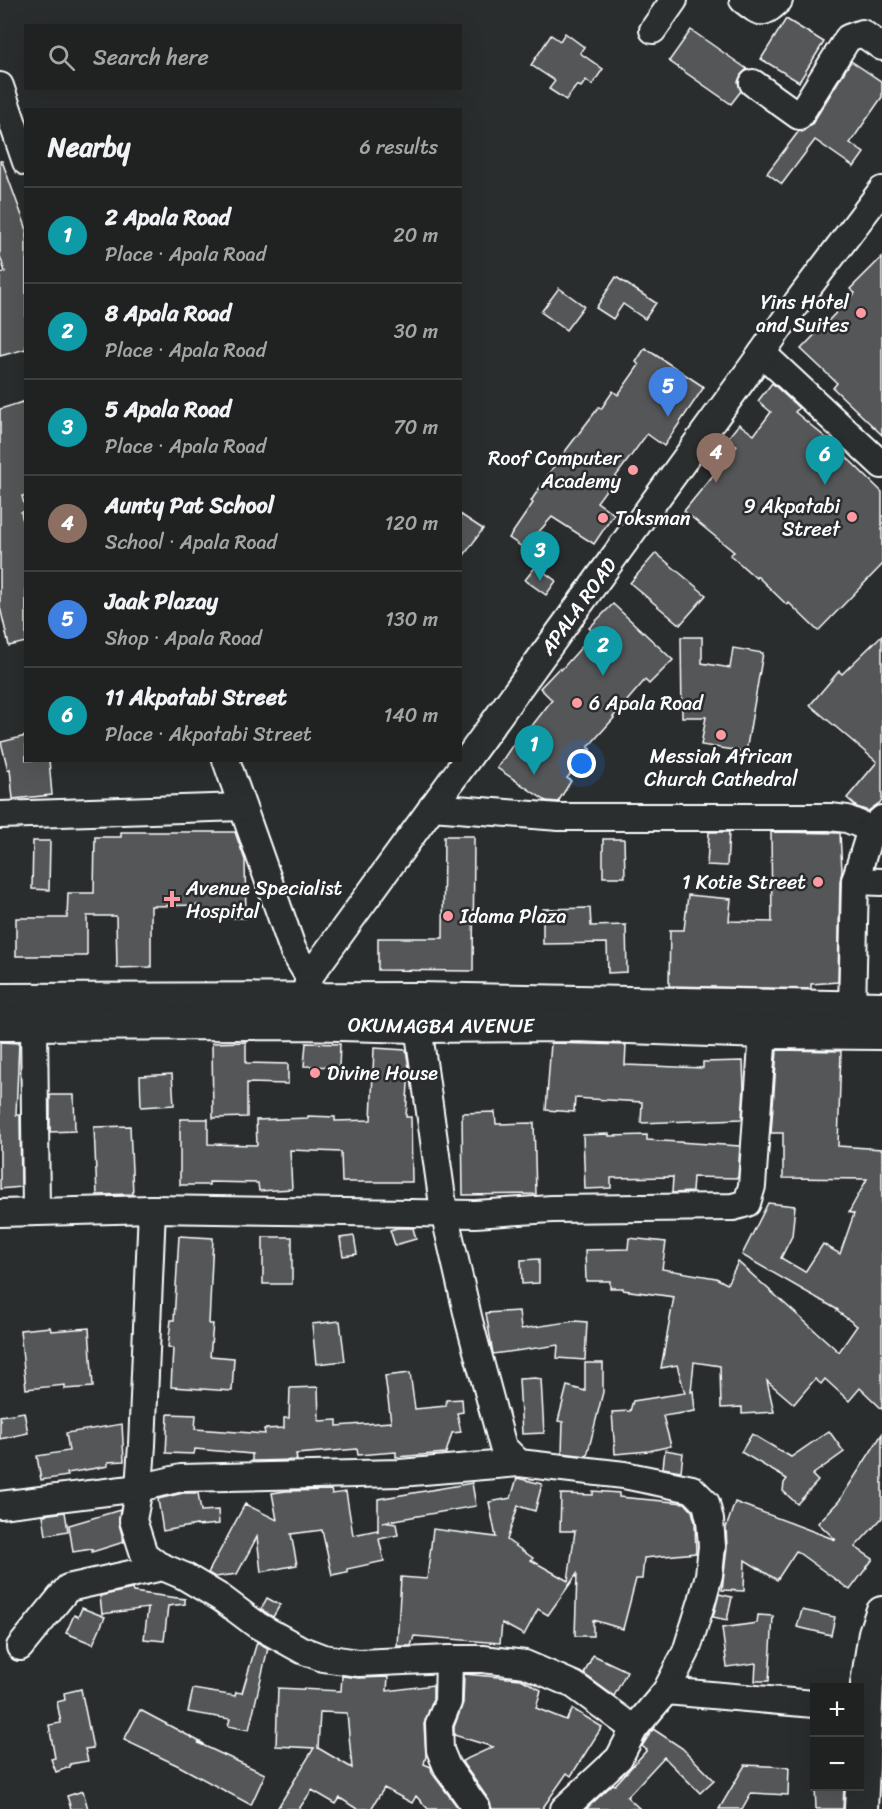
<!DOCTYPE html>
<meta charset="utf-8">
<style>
:root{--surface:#202222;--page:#282a2a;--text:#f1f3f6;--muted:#a2a4a5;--line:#3d3f40;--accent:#ff9aa2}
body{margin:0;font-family:Sriracha,sans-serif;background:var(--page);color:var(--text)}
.controls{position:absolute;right:18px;bottom:18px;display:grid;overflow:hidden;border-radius:0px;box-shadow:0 6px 24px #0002}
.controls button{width:54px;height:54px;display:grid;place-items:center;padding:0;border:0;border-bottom:2px solid var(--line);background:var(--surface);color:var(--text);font:30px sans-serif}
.you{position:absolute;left:582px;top:764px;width:21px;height:21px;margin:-15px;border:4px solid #fff;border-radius:50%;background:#1a73e8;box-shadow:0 0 0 9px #1a73e833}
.badge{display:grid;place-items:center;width:39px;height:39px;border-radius:50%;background:var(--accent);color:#fff;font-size:20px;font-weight:700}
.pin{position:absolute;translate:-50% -50px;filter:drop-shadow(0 2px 3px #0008)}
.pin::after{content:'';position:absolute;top:32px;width:21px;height:18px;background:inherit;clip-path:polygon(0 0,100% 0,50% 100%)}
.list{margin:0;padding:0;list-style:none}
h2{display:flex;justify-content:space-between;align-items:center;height:78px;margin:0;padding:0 24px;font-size:26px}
h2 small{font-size:20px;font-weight:400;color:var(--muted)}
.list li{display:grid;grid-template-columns:39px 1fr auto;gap:18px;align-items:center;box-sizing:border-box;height:96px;padding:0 24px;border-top:2px solid var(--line)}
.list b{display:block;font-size:22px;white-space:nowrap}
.list p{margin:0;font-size:20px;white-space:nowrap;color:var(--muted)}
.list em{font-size:20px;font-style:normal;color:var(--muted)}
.icon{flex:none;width:33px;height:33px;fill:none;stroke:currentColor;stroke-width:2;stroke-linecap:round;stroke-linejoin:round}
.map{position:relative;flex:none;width:882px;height:1809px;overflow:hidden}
.search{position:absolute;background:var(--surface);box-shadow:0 6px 24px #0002;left:24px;top:24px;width:438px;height:66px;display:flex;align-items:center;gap:15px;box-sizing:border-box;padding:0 21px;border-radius:0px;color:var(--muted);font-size:22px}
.panel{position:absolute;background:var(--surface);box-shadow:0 6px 24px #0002;left:24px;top:108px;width:438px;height:654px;border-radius:0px}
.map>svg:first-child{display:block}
.building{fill:#555758;stroke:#fff;stroke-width:1.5;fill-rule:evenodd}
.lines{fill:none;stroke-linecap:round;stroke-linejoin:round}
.minor-casing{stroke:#fff;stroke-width:30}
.major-casing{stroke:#fff;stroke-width:36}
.minor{stroke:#2a2d2e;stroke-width:26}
.major{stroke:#2a2d2e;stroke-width:32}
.poi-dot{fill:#ff9aa2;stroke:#2a2d2e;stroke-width:2}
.labels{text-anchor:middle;stroke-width:5;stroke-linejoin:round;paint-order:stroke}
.poi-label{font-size:20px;fill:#fff;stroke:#2a2d2e;text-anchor:start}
.street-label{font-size:20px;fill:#fff;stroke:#2a2d2e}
</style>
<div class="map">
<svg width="882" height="1809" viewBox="0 0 882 1809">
<rect width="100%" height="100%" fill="#2a2d2e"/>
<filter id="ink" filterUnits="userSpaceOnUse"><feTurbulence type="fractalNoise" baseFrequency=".0167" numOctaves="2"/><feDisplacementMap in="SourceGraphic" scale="12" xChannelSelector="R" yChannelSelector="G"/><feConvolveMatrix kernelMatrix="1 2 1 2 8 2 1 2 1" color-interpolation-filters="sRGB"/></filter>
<g filter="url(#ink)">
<!-- building -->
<g class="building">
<path d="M786,19L824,42L799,82L761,59Z"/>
<path d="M691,30L747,69L741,75L738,82L741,91L731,104L669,61Z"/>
<path d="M565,33L584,47L580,53L603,69L592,85L586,80L581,87L577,85L566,100L549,89L555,81L531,65L551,35L560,41Z"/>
<path d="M851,61L882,82V97L850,143L864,153L854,167L815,140L782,184L767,173L799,131L802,132L812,124Z"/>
<path d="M0,161H2L26,227V349L0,356V273L5,272L0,256Z"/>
<path d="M882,257V435L833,388L837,383L801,349L855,293L850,289Z"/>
<path d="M616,277L656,303L645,319L623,304L613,319L596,308Z"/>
<path d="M559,288L584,306L566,330L541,312Z"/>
<path d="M645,348L704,387L664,446L647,434L597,502L614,514L594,544L552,517L537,534L547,543L537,557L509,538L533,503L531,501L554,466L599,407L601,409L613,391L618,395L639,365L636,362Z"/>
<path d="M772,383L799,408L795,412L831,442L882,492V565L818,631L789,603L787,605L757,576L756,578L730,555L734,552L684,511L737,446L727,439L739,424L754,435L771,412L758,401Z"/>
<path d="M26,401V496H22L26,511L21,512L26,534V642L9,646L0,607V409Z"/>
<path d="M460,514L483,529L460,561Z"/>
<path d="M656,553L706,595L680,625L630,583Z"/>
<path d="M536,566L556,581L546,595L525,580Z"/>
<path d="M613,604L673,660L649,684L645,680L613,717L614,718L588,747L591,749L567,778L571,781L558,802L546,801L497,768L514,743L517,745L552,700L540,688L559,668L561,670L594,633L589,628Z"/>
<path d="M882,635V801L868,811L857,807L847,798L877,762L810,705L839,671L842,674Z"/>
<path d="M681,637H702V663L730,668L733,648L763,653L746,752L701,745L706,717H682Z"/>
<path d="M26,736V760H49L52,795L13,799L10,769L8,770L1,742Z"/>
<path d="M121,832H235L245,860L246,918H200V905L151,906V967L117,968L116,916H87V956H16V918H67L68,893H94L95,837H121Z"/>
<path d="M709,832H729L727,866L707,865Z"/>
<path d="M771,832L840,833L842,871L840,881L838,982L811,984V989L669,986L670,930H684L688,895L731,899L729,921L772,922Z"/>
<path d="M444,836H474L473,971L378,970V938H443Z"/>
<path d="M603,839H624L625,877H603Z"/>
<path d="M33,841H50L49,890L32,889Z"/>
<path d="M590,908L591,926L626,925L627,972L608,973L607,943L543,944V909Z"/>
<path d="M0,1042L19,1043L16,1115H20L21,1187L0,1189Z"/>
<path d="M246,1042V1063L288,1064V1084L247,1083V1117L213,1118L212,1043Z"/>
<path d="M306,1043L340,1044L339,1067L304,1066Z"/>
<path d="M551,1043L626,1045L625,1065L703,1068V1062L743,1061L744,1089L742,1119L641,1123L642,1102L575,1098L574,1112L546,1110Z"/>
<path d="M374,1048L406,1050L409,1067L406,1117H411L412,1182H342L341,1152L290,1150L292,1189L259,1191L258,1183L209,1182V1185H180V1119H208V1144L257,1145L256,1120L308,1118V1116L335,1117V1121L371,1120Z"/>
<path d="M777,1050L841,1051L838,1146L882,1149V1409L860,1388L849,1401L825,1379L821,1384L815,1379L794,1404L767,1381L774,1412L742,1414V1407L721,1408L720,1366L694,1362L691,1392L693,1391L695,1411L663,1416L671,1446L649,1451L615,1454L612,1412L630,1411L633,1401L685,1393L677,1365L661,1368L674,1297L623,1290V1288H610V1281H586L585,1250L628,1249L629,1238L666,1242L662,1269L716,1278L727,1284L738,1262L839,1352L857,1326L837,1311L838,1310L742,1255L768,1203L795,1206L792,1236L781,1258L805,1272L823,1244L840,1254L854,1214L849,1212L867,1179L783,1178V1133H771Z"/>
<path d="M172,1074L174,1105L141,1107L140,1076Z"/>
<path d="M50,1095H74L75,1131L50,1132Z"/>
<path d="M495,1112L496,1124L534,1123L536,1194L463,1195L462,1113Z"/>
<path d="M130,1126L133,1194L97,1195L94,1127Z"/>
<path d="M609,1134V1136L647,1135V1140L740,1146L738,1178L693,1177L692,1192L672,1193L673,1177L611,1178V1188L585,1189L583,1135Z"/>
<path d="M397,1228H413L416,1239L395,1245L390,1230Z"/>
<path d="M179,1236L213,1238L209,1324H213L210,1356L234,1358L232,1391L171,1387L173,1348L168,1347L171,1320H174Z"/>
<path d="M354,1236L357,1254L343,1256L340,1238Z"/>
<rect x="263" y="1237" width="29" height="47"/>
<path d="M539,1259V1283L522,1284L521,1260Z"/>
<path d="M519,1311L521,1329L575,1321L587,1322L585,1360L557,1358L558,1345L493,1354L486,1313Z"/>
<path d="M340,1321L345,1361L316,1364L312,1324Z"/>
<path d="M50,1327L51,1331L89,1328L93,1387L65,1389V1385L26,1389L20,1330Z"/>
<path d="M585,1363H603V1392L587,1456L562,1453L563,1422L558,1421L567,1386L585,1391Z"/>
<path d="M410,1373L415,1409L446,1406V1400L462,1399L463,1412L457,1413L461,1432L452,1433L446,1453L396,1457V1452L358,1455L357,1449L296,1454L297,1460L252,1461V1454L195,1449L194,1454L166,1453L168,1414L196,1415L195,1429L265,1434L264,1429L284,1428V1418H289L290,1388L318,1387L319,1421L337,1420V1426L391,1422L385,1376Z"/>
<path d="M535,1378L541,1379L544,1433L522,1434L519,1379Z"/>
<path d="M24,1412L28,1433L0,1439V1416Z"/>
<path d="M122,1424L124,1461L108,1462V1466L67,1473L68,1476L41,1480L37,1456L69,1451L66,1433Z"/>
<path d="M829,1431L844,1452L812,1475L818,1481L797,1504L783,1491L784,1483L787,1479L741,1452L752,1434L791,1457Z"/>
<path d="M882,1434V1518L855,1547L873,1559L850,1590L796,1551L777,1580L745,1560L744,1591L722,1590L727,1547L726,1528L735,1502L836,1540L818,1523L839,1501Z"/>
<path d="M665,1450L683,1453L681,1471L663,1468Z"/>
<path d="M517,1478L542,1484L535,1511L518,1506L507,1540L533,1558L531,1560L568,1581L575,1531H560L561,1494L593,1495V1491L619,1493V1497L685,1503L692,1511L695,1522L696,1553L644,1558L642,1579H636L623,1629L593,1620V1636H575L577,1574L548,1615L538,1609L524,1635L502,1623L500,1643L414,1636L411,1646H397L401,1577L427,1579L433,1529L496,1537L489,1502L511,1498Z"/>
<path d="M472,1483L476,1506L383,1522L396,1524L398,1535L379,1539L384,1561L347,1569V1572L332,1575L322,1530L291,1534L297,1565L261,1572L257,1537L237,1574L215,1577L208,1573L245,1504L277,1520L272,1493L286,1491L331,1490L332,1494L346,1492L353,1535L377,1530L378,1533V1499Z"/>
<path d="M183,1493H198L201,1511L218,1510L219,1524L197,1526V1525L163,1531L158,1499Z"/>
<path d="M120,1510L119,1524L124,1542L92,1552V1549L73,1552L69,1525Z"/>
<path d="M65,1512L68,1531L46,1535L43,1515Z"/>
<path d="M132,1589L133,1592L185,1599V1604L168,1606L164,1641L144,1639L148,1608L102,1614L100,1596Z"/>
<path d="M719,1594L732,1597L727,1620L713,1617Z"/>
<path d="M267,1598L280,1605L273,1617L261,1609Z"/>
<path d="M82,1608L105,1617L93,1644L66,1633L74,1615L78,1617Z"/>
<path d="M802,1610L835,1617L831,1635L797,1627Z"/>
<path d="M758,1615L773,1616L769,1681H755L756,1663L727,1667L722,1628L757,1623Z"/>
<path d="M257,1642L268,1648L249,1730L228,1726L230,1719L188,1712L193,1689L235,1696L236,1692L242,1693Z"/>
<path d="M593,1655L627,1671L614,1696L584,1674Z"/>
<path d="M464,1674L521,1679L541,1690L536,1708L566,1720L573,1709L602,1727L571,1776L567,1773L542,1809H492L489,1800L464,1765L462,1761L493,1747L454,1735V1727L463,1703Z"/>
<path d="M342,1676L359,1678L388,1677L387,1691L433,1685V1699L424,1724L426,1756L424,1764L431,1767L432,1773L459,1809H428L416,1796L412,1803L384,1788L371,1809H357L340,1798L336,1804L312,1790L299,1809H277L314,1748L276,1746L278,1688L341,1691ZM320,1712L347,1713L352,1768L318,1748Z"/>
<path d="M81,1689L93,1748L85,1749L88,1761L70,1764V1767L56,1772L51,1759L55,1758L49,1725L61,1723L57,1702L65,1700L64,1693Z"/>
<path d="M140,1710L204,1744L198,1743L265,1774L251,1805L179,1766L124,1740Z"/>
<path d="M653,1729L682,1748L714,1780L700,1793L664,1757L627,1797L640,1809H586L613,1784L615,1785L647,1750L642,1746Z"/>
<path d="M745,1765L789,1767L788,1795L751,1793L742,1809H719Z"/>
<path d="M815,1786H844L843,1809H816Z"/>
<path d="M83,1791L88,1809H71L67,1796Z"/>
</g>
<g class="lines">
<!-- minor casing -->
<g class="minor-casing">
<g id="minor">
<path d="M743,0C761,14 762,16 779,0"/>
<path d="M653,30L674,0"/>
<path d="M753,83L799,116L848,38L862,33L882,47"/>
<path d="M0,86L26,162"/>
<path d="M762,353L882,465"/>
<path d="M226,760L293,950L309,977"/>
<path d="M432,807L559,817H830L847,819L871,829"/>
<path d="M0,815L242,807"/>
<path d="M855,881L882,882"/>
<path d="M852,1008L855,881L871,829L882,819"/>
<path id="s1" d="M301,1016L309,977L762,353L798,301L882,190"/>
<path d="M34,1023L36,1211"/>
<path d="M418,1026L444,1212L469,1321L503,1447L519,1463"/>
<path d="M152,1209L142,1445L139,1488L133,1520L144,1554L158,1565L184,1576L221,1598L257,1625L302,1650L323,1658L359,1663L449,1659H483L525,1664L574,1685L634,1729"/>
<path d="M0,1213L152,1209L475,1214L552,1209L733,1207L747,1203L752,1186L763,1032"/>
<path d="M0,1505L139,1488L181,1478L400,1473L519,1463L624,1475L692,1489L706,1503L710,1520L712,1546L709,1575L702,1601L686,1652L666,1691L634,1729L619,1758L564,1809"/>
<path d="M20,1647L68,1588L162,1567"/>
<path d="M449,1659L448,1702L439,1724L440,1750L447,1767L477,1809"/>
<path d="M666,1691L814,1704"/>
</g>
</g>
<!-- major casing -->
<g class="major-casing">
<g id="major">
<path d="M0,1000L419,999L882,1008"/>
<path id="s2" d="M0,1024L300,1023L418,1026L576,1025L763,1032L882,1033"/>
<path d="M861,1809L867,1684L875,1633L882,1613"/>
</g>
</g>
<!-- minor -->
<use href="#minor" class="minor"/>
<!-- major -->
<use href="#major" class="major"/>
</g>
</g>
<!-- markers -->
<g class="poi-dot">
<circle cx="861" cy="313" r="6"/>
<circle cx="633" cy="470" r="6"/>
<circle cx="852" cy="517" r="6"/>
<circle cx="603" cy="518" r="6"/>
<circle cx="577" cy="703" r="6"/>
<circle cx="721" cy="735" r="6"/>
<circle cx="818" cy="882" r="6"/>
<path d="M169 890h6v6h6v6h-6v6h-6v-6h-6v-6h6z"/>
<circle cx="448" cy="916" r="6"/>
<circle cx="315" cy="1073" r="6"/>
</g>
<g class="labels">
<!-- poi labels -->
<g class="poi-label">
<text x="849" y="309" text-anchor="end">Yins Hotel<tspan x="849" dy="23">and Suites</tspan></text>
<text x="621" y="465" text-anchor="end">Roof Computer<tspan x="621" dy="23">Academy</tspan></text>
<text x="840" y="513" text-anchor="end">9 Akpatabi<tspan x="840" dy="23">Street</tspan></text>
<text x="615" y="525">Toksman</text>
<text x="589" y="710">6 Apala Road</text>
<text x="721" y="763" text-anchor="middle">Messiah African<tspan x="721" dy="23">Church Cathedral</tspan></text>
<text x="806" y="889" text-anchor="end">1 Kotie Street</text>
<text x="186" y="895">Avenue Specialist<tspan x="186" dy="23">Hospital</tspan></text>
<text x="460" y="923">Idama Plaza</text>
<text x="327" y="1080">Divine House</text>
</g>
<!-- street labels -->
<g class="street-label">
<text dy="7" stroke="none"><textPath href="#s1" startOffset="498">APALA ROAD</textPath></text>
<text dy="7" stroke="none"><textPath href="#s2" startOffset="441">OKUMAGBA AVENUE</textPath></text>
</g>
</g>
</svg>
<div class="controls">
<button>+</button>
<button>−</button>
</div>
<div class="you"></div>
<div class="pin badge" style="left:534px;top:775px;background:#0f9aa8">1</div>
<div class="pin badge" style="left:603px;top:676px;background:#0f9aa8">2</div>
<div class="pin badge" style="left:540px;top:581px;background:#0f9aa8">3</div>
<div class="pin badge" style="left:716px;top:483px;background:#8d6e63">4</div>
<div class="pin badge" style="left:668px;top:417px;background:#3f7fe0">5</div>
<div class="pin badge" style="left:825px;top:485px;background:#0f9aa8">6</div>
<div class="search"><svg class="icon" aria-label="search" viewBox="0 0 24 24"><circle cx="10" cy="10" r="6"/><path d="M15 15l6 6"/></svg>Search here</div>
<section class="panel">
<h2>Nearby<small>6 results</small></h2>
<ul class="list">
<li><span class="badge" style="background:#0f9aa8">1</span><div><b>2 Apala Road</b><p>Place · Apala Road</p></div><em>20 m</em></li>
<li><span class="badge" style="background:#0f9aa8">2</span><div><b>8 Apala Road</b><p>Place · Apala Road</p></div><em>30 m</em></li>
<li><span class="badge" style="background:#0f9aa8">3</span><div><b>5 Apala Road</b><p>Place · Apala Road</p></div><em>70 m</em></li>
<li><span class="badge" style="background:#8d6e63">4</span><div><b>Aunty Pat School</b><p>School · Apala Road</p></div><em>120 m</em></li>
<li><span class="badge" style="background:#3f7fe0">5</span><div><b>Jaak Plazay</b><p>Shop · Apala Road</p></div><em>130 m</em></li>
<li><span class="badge" style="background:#0f9aa8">6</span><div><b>11 Akpatabi Street</b><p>Place · Akpatabi Street</p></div><em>140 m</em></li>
</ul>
</section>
</div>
